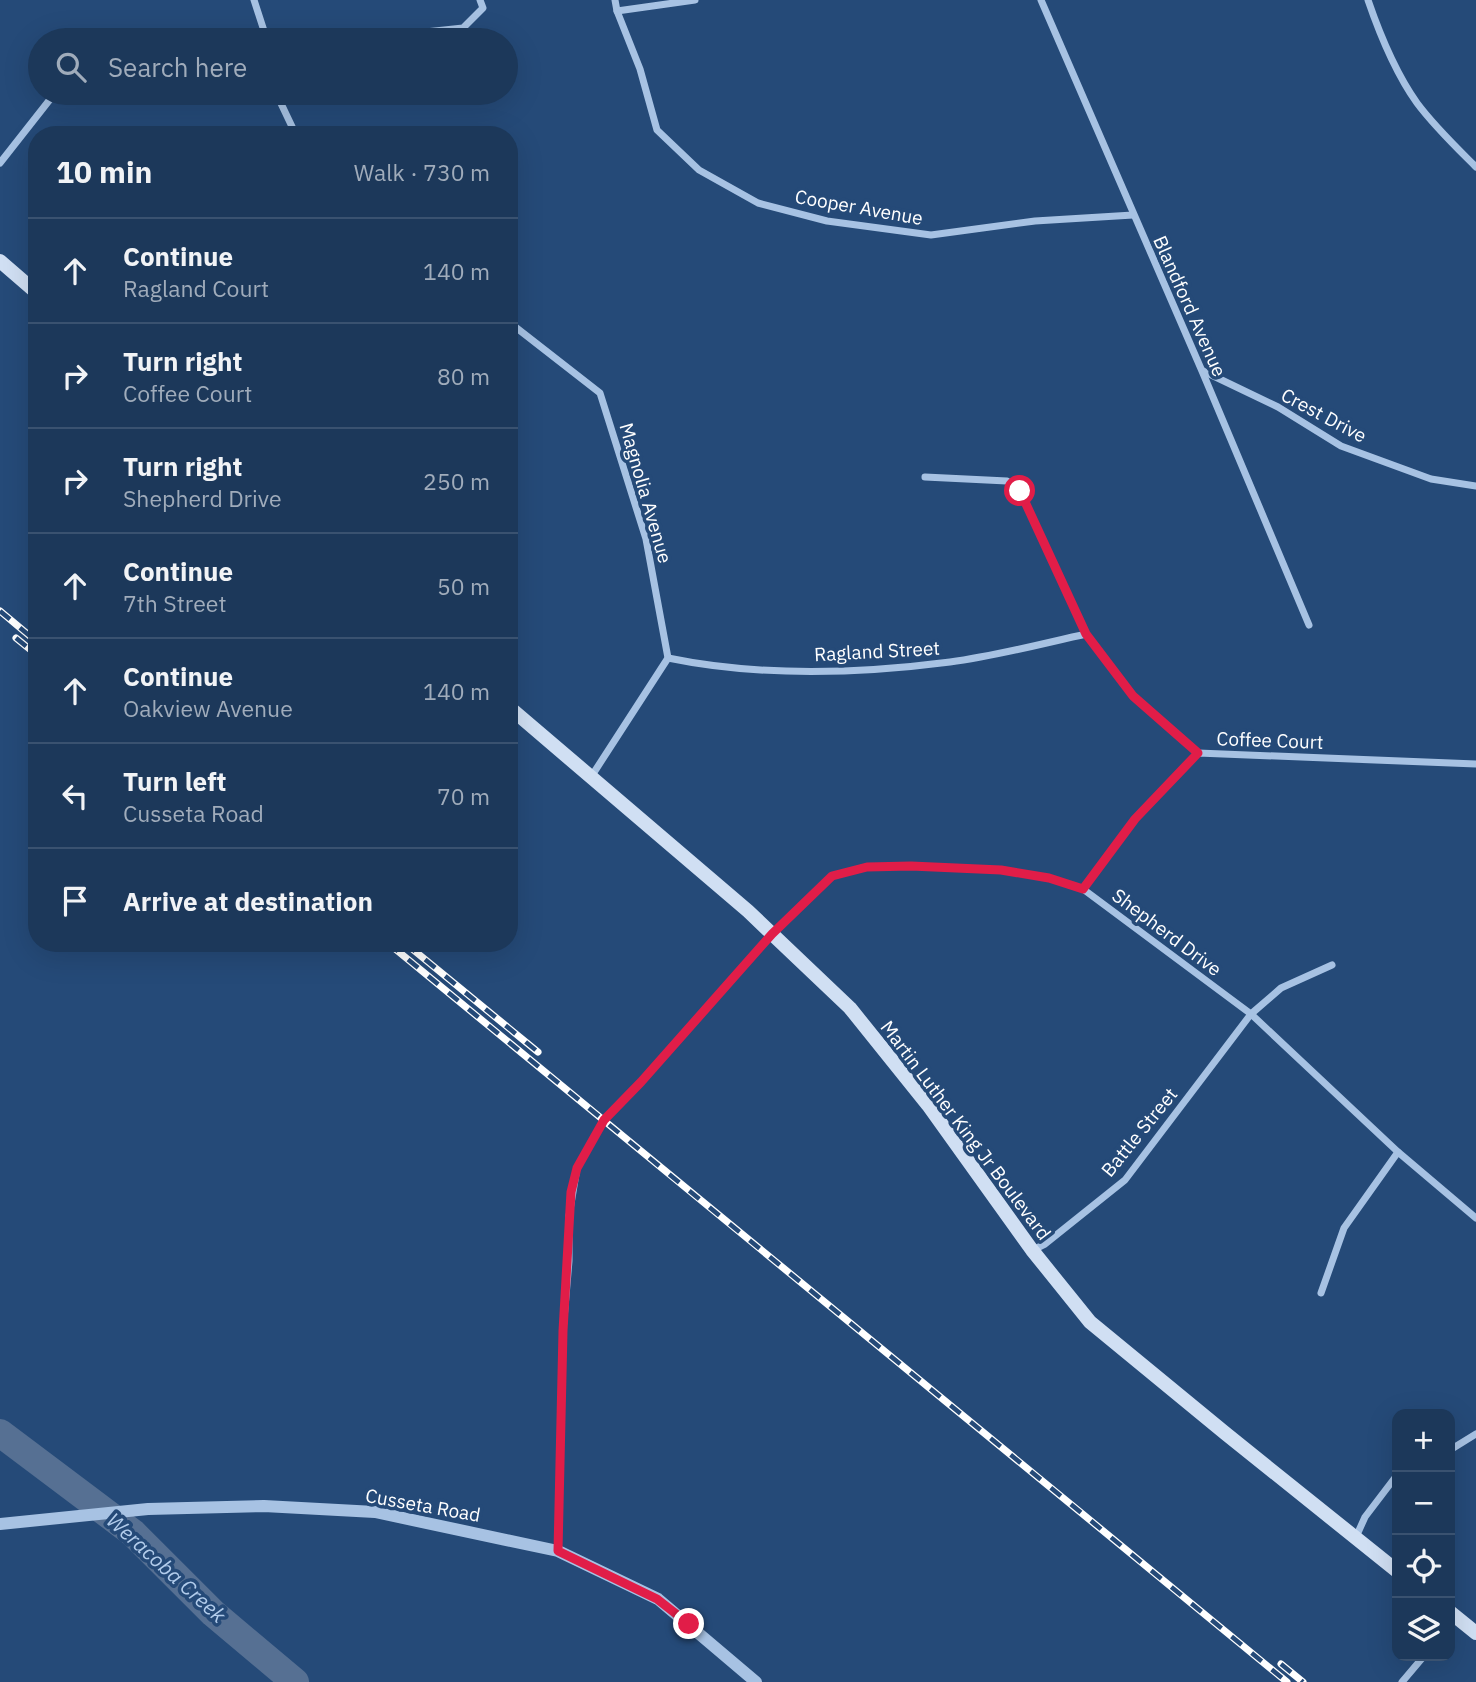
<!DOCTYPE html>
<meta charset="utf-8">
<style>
:root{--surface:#1c385a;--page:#253f60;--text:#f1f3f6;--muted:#a0acbb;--line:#3a5270}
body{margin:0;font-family:"IBM Plex Sans",sans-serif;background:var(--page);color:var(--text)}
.controls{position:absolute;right:21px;bottom:21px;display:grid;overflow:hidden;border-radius:14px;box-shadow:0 7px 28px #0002}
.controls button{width:63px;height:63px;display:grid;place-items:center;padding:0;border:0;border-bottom:2px solid var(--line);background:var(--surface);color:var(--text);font:35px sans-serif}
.stop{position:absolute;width:21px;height:21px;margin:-16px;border:5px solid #e11d48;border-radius:50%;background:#fff}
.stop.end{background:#e11d48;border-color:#fff;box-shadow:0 2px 7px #0008}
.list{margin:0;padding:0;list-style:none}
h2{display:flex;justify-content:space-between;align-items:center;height:91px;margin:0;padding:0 28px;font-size:30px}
h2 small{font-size:23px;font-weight:400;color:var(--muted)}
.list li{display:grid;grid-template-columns:46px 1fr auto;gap:21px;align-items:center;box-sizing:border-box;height:105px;padding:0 28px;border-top:2px solid var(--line)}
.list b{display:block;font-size:26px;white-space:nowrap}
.list p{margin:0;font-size:23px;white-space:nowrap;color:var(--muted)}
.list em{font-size:23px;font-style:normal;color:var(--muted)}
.icon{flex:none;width:38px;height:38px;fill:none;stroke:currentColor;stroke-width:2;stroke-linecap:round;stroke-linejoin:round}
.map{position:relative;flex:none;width:1476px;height:1682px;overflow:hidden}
.search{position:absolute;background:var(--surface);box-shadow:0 7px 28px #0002;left:28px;top:28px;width:490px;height:77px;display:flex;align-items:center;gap:18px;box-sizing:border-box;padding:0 24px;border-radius:38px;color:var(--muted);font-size:26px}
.panel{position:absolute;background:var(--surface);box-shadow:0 7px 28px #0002;left:28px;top:126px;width:490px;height:826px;border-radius:28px}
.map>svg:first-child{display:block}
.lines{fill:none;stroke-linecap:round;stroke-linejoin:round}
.river{stroke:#567093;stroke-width:28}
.minor{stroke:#a7c2e3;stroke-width:7}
.tertiary{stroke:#a7c2e3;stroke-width:12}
.secondary{stroke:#d0dff3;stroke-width:14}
.rail-casing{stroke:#fff;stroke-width:7}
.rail{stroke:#254a78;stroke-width:4.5;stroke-dasharray:13;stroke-linecap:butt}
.route{stroke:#e11d48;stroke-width:9}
.labels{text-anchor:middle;stroke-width:7;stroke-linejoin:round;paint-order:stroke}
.street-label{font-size:19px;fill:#fff;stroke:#254a78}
.water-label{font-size:21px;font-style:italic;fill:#b2cceb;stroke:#254a78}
</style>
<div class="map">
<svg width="1476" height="1682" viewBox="0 0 1476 1682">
<rect width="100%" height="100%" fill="#254a78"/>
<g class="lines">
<!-- river -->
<path class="river" d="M0,1433L133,1533L213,1613L295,1682"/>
<!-- minor -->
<g class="minor">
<path d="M254,0L267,40"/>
<path d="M615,0L617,11L640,69L657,130L699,170L758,203L827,221L931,235L1035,221L1133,215"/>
<path d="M1041,0L1202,371L1309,625"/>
<path d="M1368,0C1380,35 1395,72 1417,103C1434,126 1455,146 1476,167"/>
<path d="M617,11L695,0"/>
<path d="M350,40L463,28L483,8L480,0"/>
<path d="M276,93L296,135"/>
<path d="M0,163L55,93"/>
<path d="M509,322L600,393L646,539L668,658L591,777"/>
<path d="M1203,371L1278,407L1341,446L1431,479L1476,486"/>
<path d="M925,477L1007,481L1020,491L1086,634L1133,696L1198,753"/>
<path d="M668,658C760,677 857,674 950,662C996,656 1041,644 1086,634"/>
<path d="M1083,889L1135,819L1198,753L1476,764"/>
<path d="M1033,1250L1045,1244L1125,1180L1251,1014L1281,988L1332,965"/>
<path d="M1321,1293L1344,1228L1398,1152"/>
<path d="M1450,1450L1476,1434"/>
<path d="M1356,1537L1365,1517L1397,1475"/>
<path d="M558,1551L563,1331L569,1261V1216L577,1168L604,1120L641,1082L772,934L832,876L867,867L911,866L1001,870L1049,878L1083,889L1251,1014L1398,1152L1476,1218"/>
<path d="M1402,1682L1424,1656"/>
</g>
<!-- tertiary -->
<path class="tertiary" d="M0,1524L148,1509L264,1506L375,1512L558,1551L658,1599L756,1682"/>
<!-- secondary -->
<g class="secondary">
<path d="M0,261L37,293"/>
<path d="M509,707L748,911L850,1008L928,1105L1032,1250L1090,1322L1225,1433L1397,1571"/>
<path d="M1450,1612L1476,1633"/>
</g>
<!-- rail casing -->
<g class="rail-casing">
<g id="rail">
<path d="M0,611L37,642"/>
<path d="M16,638L37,655"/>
<path d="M388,943L1287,1682"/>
<path d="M405,943L538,1052"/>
<path d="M1281,1664L1303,1682"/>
</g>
</g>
<!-- rail -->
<use href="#rail" class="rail"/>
</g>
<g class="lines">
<!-- route -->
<path class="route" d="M689,1624L657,1599L558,1551L563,1331L571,1192L577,1168L604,1120L641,1082L772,934L832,876L867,867L911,866L1001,870L1049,878L1083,889L1135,819L1198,753L1133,696L1086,634L1020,491"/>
</g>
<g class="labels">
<!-- street labels -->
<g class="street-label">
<text transform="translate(859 207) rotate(10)" y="7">Cooper Avenue</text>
<text transform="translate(1190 306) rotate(66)" y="7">Blandford Avenue</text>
<text transform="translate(1324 415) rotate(28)" y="7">Crest Drive</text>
<text transform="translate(646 493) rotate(74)" y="7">Magnolia Avenue</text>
<text transform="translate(877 651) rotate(-3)" y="7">Ragland Street</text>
<text transform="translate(1270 740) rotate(2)" y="7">Coffee Court</text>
<text transform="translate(1167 932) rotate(37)" y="7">Shepherd Drive</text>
<text transform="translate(966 1130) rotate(53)" y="7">Martin Luther King Jr Boulevard</text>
<text transform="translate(1139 1132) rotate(-51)" y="7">Battle Street</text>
<text transform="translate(423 1505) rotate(10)" y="7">Cusseta Road</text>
</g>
<!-- water labels -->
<g class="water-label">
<text transform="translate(166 1568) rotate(42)" y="7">Weracoba Creek</text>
</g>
</g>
</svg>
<div class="controls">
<button>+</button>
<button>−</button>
<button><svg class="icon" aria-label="locate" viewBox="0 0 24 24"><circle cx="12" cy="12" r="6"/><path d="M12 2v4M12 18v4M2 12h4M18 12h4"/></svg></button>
<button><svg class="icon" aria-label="layers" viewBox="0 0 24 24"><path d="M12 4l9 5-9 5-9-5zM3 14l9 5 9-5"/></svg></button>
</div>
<div class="stop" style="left:1020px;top:491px"></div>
<div class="stop end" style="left:689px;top:1624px"></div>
<div class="search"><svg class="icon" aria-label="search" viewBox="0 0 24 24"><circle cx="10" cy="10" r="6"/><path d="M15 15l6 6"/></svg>Search here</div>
<section class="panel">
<h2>10 min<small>Walk · 730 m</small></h2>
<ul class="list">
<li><svg class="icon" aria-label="ahead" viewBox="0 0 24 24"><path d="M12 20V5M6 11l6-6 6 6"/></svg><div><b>Continue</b><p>Ragland Court</p></div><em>140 m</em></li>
<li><svg class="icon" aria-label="right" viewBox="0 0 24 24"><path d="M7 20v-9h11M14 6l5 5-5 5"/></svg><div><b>Turn right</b><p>Coffee Court</p></div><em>80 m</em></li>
<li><svg class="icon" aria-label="right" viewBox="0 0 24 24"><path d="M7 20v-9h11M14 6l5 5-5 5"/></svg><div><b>Turn right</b><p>Shepherd Drive</p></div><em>250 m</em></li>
<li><svg class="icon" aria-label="ahead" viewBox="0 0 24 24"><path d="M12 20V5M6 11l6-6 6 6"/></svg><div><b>Continue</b><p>7th Street</p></div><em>50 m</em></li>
<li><svg class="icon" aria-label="ahead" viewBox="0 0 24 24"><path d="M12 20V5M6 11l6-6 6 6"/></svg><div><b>Continue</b><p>Oakview Avenue</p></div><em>140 m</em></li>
<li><svg class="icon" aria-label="left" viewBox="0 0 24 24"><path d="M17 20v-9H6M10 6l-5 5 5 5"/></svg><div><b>Turn left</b><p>Cusseta Road</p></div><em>70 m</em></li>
<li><svg class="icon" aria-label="arrive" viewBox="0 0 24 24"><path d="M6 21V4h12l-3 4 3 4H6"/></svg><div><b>Arrive at destination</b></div></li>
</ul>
</section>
</div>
